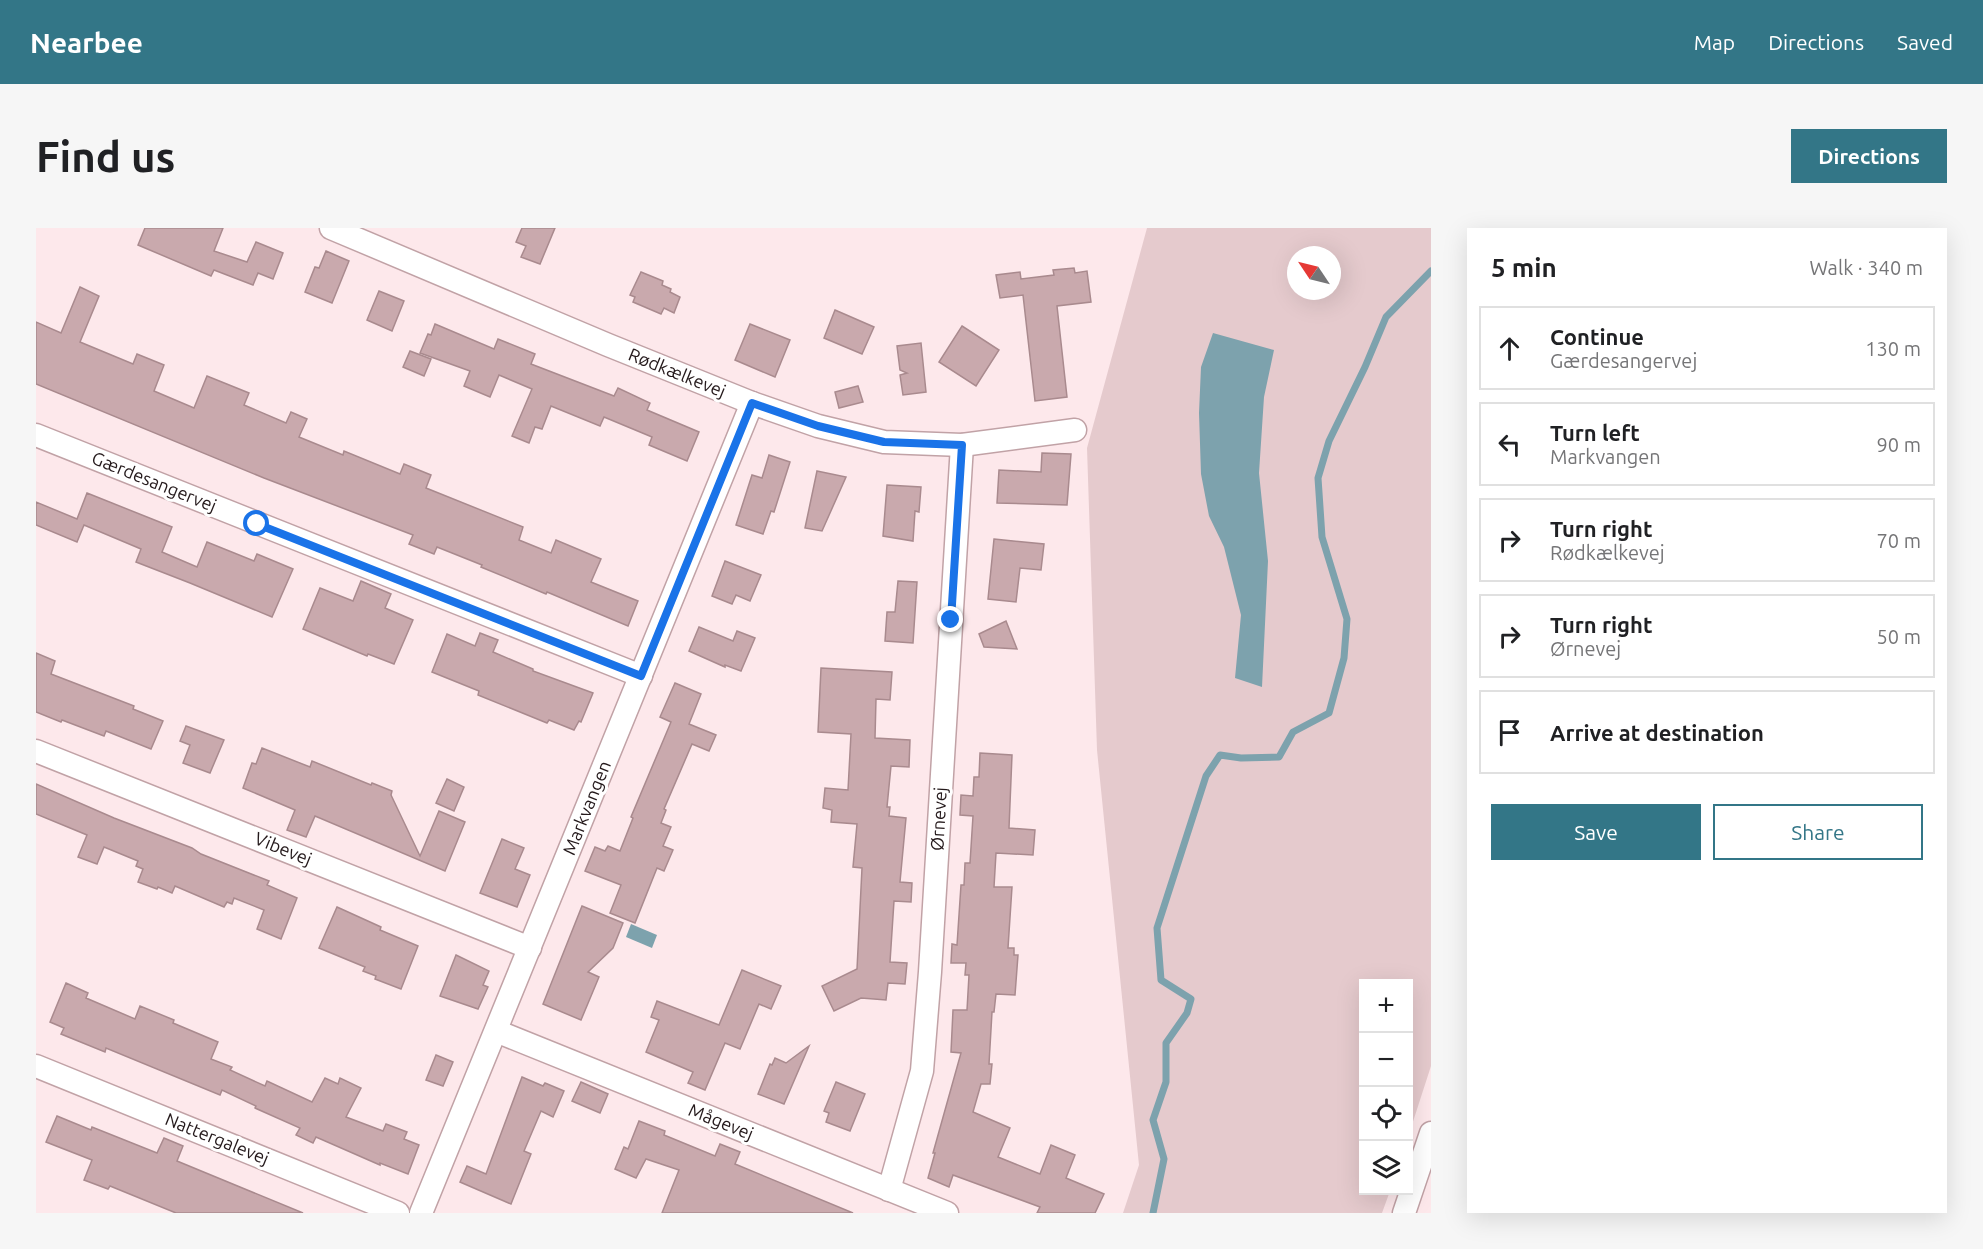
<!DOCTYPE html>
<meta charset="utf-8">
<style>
:root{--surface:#fff;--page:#f6f6f6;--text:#202124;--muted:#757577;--line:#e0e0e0;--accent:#337687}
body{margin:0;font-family:Ubuntu,sans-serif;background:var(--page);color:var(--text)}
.controls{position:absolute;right:18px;bottom:18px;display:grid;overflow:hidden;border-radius:0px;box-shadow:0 6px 24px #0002}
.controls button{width:54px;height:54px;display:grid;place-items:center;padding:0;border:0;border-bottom:2px solid var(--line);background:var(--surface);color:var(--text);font:30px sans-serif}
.compass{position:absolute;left:1251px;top:18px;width:54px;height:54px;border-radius:50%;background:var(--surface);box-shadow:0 6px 24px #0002;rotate:305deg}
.stop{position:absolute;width:18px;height:18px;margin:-14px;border:4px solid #1a73e8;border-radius:50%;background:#fff}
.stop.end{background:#1a73e8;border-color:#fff;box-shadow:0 2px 6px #0008}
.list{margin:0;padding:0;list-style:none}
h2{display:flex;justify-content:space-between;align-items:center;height:78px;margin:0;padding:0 24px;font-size:26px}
h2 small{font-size:20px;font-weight:400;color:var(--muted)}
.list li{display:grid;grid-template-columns:39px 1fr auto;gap:18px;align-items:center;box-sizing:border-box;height:84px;margin:0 12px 12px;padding:0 12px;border:2px solid var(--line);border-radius:0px}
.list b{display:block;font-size:22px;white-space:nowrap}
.list p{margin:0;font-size:20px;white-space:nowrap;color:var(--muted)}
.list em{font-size:20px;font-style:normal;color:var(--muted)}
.actions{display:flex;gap:12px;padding:18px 24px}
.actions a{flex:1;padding:14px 0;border:2px solid var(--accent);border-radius:0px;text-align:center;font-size:21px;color:var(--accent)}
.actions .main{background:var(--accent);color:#fff}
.icon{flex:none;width:33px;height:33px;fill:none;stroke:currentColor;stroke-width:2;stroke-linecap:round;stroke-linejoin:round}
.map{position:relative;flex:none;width:1395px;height:985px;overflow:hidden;border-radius:0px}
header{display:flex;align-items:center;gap:36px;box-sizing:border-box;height:84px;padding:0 30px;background:var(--accent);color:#fff}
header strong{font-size:28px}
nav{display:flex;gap:33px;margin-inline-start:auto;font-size:21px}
.intro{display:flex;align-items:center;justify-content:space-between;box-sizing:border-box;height:144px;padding:0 36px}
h1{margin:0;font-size:42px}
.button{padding:15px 27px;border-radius:0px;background:var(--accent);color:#fff;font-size:21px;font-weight:700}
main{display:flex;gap:36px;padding:0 36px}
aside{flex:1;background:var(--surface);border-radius:0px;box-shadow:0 6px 24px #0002}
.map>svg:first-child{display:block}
.green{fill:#e5cacd;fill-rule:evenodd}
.water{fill:#7da2ad}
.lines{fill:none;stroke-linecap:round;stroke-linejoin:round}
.stream{stroke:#7da2ad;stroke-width:7}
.building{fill:#c9a9ad;stroke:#a98a8e;stroke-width:1.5}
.street-casing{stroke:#c1a2a6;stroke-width:25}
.street{stroke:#fff;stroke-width:22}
.route{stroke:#1a73e8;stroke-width:8}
.labels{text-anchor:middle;stroke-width:6;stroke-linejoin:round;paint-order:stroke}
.street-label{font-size:18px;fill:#24191b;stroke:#fff}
</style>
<header>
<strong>Nearbee</strong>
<nav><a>Map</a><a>Directions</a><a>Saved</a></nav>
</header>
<div class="intro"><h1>Find us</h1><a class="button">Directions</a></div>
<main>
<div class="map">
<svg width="1395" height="985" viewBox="0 0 1395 985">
<rect width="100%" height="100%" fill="#fde8eb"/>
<!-- green -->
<path class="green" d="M1111,0H1395V838L1373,906L1372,756H1328V962L1354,963L1346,985H1087L1103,937L1061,522L1051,220ZM1260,27H1296V63H1260Z"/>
<!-- water -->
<g class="water">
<path d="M1177,105L1238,122L1228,169L1223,245L1232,333L1226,459L1199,450L1205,387L1188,319L1173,288L1165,246L1163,185L1165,139Z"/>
<path d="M595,696L621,707L616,720L590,709Z"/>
</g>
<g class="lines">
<!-- stream -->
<path class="stream" d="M1117,985L1128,931L1117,892L1130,854V815L1151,785L1155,771L1125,752L1121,700L1170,548L1184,527L1205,530L1243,529L1257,504L1293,485L1308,430L1311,391L1286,309L1282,250L1293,213L1329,139L1350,89L1395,43"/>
</g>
<!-- building -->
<g class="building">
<path d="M109,0H187L178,23L211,34L220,14L247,25L237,51L222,45L217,57L178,42L175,48L102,17Z"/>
<path d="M486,0H519L504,36L485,29L490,18L480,14Z"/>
<path d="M290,23L313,33L296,75L269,64L279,39L283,40Z"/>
<path d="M1038,40L1039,45L1051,43L1055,74L1021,78L1031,169L999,173L987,67L964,70L960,47L984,44L985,51L1018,47L1017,42Z"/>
<path d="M605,44L627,53L626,57L635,61L634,64L644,69L638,85L628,80L625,86L597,74L599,69L594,67Z"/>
<path d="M44,59L63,68L44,114L97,136L101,126L128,137L118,163L158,180L171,148L213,165L208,177L250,195L255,184L271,191L263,209L307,227L308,223L364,246L368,236L395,247L390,260L487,299L483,312L515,325L520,312L565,331L555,354L602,373L592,398L511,364L510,366L445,339L446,337L401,319L398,326L373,316L377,307L228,250L0,156V94L25,105Z"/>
<path d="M343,63L368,73L356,103L331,92Z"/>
<path d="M799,82L838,99L826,126L788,110Z"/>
<path d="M399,96L458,121L462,111L499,126L495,136L578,168L582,160L614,175L611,182L663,204L651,233L613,217L616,209L568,189L564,198L515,178L506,201L499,199L493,215L476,208L496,161L463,147L454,169L428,158L434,143L384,125L392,106L395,107Z"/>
<path d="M714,96L754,112L739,149L699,132Z"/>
<path d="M926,98L963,122L940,158L903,134Z"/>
<path d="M885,115L890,164L867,167L864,147L871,145L864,142L861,118Z"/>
<path d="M374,123L395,131L388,148L367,139Z"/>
<path d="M822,158L827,174L803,180L799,164Z"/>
<path d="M1006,225L1035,226L1031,277L961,275L963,242L1005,244Z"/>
<path d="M733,227L754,234L738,284L735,283L727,306L700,297L716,247L726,250Z"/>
<path d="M781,243L810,249L786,303L769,300Z"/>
<path d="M851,257L885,259L883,284L879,283L877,313L847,308Z"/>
<path d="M51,265L136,299L126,324L161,339L171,314L218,333L221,326L257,341L236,389L154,355L100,334L105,321L48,297L41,314L0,297V274L41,291Z"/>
<path d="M958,311L1008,316L1005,342L984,340L980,374L952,371Z"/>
<path d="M689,333L725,347L714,373L700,367L696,376L676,368Z"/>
<path d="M325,353L355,366L349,380L377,392L358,436L332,426L331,428L267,401L284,360L317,373Z"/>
<path d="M862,353L881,354L877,415L849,413L851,384H859Z"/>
<path d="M970,393L981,421L948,419L943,406Z"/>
<path d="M663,399L697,413L701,403L719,410L705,443L689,437V439L653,423Z"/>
<path d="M444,405L462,412L457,424L497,441V443L557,465L545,494L543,493L538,502L513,492L511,495L442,467L443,463L396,444L411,406L439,418Z"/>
<path d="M0,425L19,433L15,446L98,478L97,481L127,493L115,521L70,503L68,508L26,492L25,494L0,484Z"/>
<path d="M785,440L856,444L854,472L840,471L839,510L874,512L873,539L855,538L851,579H854L853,588L870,590L864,654L876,655L875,674L858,673L854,734L871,735L869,756L852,755L850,772L825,770L798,783L786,758L821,741L826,640L817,639L821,596L795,594L796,582L787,580L789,560L812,562L815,506L782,504Z"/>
<path d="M639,455L665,466L653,496L680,507L673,523L656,516L628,581L630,582L625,595L635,599L627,618L637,622L628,643L621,640L599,695L574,685L585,657L549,643L559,619L569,623L572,618L584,623L597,590L595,589L635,494L624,489Z"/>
<path d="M150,498L188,512L174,545L147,535L154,517L144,513Z"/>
<path d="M226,520L274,539L276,533L335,557L336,555L356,563L355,567L384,628L403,583L429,594L409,643L279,588L270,609L251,602L259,582L207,560L216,535L220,536Z"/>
<path d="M944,525L976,527L973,600L999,602L997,627L960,625L958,659H976L972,720H978V727H982L979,767L960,766L958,784H956L953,836H956L954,856H945L937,884L974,900L962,929L1004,946L1015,917L1039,927L1030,950L1068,966L1059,985H1001L1004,979L917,947L913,959L892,950L899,925H897L925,825L915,824L917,782H931L933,747H929L930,735H915L916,716L921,717L925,657H928L929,635H934L937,588L924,587L925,567L937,568L938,549H943Z"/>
<path d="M411,551L428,559L418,583L400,575Z"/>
<path d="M0,556L78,590L156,620L165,626L233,653L231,657L261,670L245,711L221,701L228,682L198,670L196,676L191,674L188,679L139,658L136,665L122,659L121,661L102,654L107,641L100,638L102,633L68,619L61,636L42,629L51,607L0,586Z"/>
<path d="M466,611L488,620L479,641L494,647L481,679L444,665Z"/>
<path d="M546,678L587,695L577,720L552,744L563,749L545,792L507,776Z"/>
<path d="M301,679L345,699L344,702L382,718L365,761L339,751L340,748L327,743L329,739L283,720Z"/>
<path d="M420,727L453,743L447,757L452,759L442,781L404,768Z"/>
<path d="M706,742L745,758L735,781L723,776L704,821L689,815L669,862L652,855L657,844L610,824L623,792L615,789L621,773L683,797Z"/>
<path d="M30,755L52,765L50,770L99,791L104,778L138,792L137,795L182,814L175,831L196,839L194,842L229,858L231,853L276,874L289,850L302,856L304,850L325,860L310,889L347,903L350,896L371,904L368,911L383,917L372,946L344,935V937L280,909L277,915L260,907L264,900L219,880L220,878L186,862L184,867L70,820L69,824L25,806L28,800L14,794Z"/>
<path d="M773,818L748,876L722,866L734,836L736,837L739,830L750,835Z"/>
<path d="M400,827L417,834L407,858L390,852Z"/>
<path d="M486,849L507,858L509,855L528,863L517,889L505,883L488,923L495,926L475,976L424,954L431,938L450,946Z"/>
<path d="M545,854L572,866L564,885L536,873Z"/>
<path d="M800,854L829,866L814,903L790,894L793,885L788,883Z"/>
<path d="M21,888L55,902L56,899L121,925L128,910L147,918L141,933L267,985H140L74,958L72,961L48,952L56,932L10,914Z"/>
<path d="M603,893L629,903L628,907L679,928L684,916L704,924L699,936L817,985H626L643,942L610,931L600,950L579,941L588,919L592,921Z"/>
</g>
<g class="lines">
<!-- street casing -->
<g class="street-casing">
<g id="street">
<path d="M295,0L572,117L716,175L782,198L848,214L926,217L1039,202"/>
<path d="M0,207L605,448"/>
<path d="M0,523L494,720"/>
<path d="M460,803L911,985"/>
<path d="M0,838L362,985"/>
<path d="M853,962L886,843L894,744L926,217"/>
<path d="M385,985L716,175"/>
<path d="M1368,985L1395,905"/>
</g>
</g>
<!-- street -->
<use href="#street" class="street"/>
</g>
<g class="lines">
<!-- route -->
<path class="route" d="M221,296L605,448L716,175L782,198L848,214L926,217L915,392"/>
</g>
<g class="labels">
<!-- street labels -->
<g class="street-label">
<text transform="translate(641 145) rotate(22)" y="6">Rødkælkevej</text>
<text transform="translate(118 254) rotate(22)" y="6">Gærdesangervej</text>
<text transform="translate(551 580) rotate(-68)" y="6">Markvangen</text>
<text transform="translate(903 591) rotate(-87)" y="6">Ørnevej</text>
<text transform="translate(247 621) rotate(22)" y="6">Vibevej</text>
<text transform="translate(685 894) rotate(22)" y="6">Mågevej</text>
<text transform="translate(181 911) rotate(22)" y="6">Nattergalevej</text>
</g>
</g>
</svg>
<div class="controls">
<button>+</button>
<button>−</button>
<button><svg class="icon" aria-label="locate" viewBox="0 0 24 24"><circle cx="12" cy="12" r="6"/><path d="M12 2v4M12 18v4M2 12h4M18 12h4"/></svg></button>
<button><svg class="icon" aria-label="layers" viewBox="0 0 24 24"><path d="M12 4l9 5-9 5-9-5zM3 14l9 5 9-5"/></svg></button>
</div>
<svg class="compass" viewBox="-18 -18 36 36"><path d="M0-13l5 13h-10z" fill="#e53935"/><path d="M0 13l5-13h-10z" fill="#757577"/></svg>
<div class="stop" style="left:221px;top:296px"></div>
<div class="stop end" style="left:915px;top:392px"></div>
</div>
<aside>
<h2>5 min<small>Walk · 340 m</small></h2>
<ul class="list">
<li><svg class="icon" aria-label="ahead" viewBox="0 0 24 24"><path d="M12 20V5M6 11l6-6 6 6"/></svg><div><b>Continue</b><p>Gærdesangervej</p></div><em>130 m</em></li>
<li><svg class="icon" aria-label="left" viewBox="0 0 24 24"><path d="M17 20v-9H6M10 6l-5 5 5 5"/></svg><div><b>Turn left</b><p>Markvangen</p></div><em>90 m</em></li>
<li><svg class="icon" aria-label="right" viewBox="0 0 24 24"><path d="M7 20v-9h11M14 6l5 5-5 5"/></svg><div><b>Turn right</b><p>Rødkælkevej</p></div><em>70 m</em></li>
<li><svg class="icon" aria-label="right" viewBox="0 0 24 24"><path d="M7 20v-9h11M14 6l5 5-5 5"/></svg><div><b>Turn right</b><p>Ørnevej</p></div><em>50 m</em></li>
<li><svg class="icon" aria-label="arrive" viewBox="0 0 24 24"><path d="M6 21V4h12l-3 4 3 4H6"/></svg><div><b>Arrive at destination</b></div></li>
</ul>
<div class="actions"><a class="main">Save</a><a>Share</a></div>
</aside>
</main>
